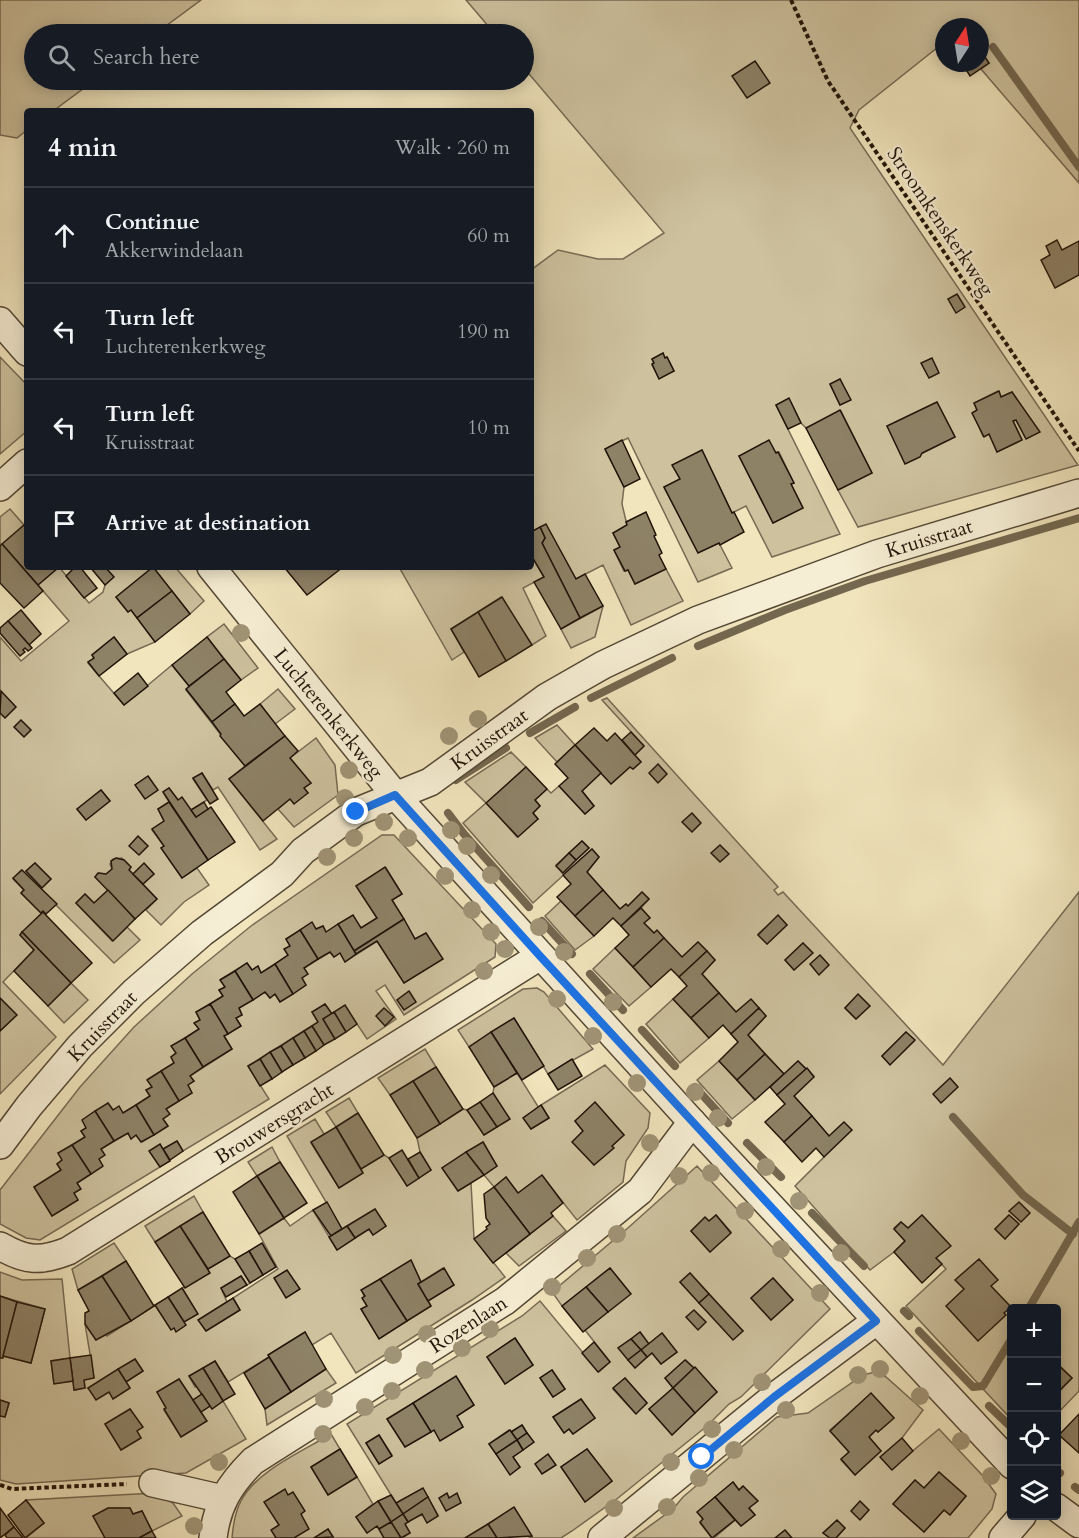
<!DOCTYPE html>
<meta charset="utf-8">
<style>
:root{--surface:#171b24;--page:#242831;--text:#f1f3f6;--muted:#9ea1a6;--line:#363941}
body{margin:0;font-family:Cardo,serif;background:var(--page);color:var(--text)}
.controls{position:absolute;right:18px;bottom:18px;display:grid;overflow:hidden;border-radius:6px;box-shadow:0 3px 15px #0003}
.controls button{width:54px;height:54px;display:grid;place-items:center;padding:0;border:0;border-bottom:2px solid var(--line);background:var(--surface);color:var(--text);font:30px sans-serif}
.compass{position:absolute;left:935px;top:18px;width:54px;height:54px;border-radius:50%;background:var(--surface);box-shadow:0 3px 15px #0003;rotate:12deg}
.stop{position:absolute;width:18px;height:18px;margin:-14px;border:4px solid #1a73e8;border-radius:50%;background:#fff}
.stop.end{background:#1a73e8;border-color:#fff;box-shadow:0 2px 6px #0008}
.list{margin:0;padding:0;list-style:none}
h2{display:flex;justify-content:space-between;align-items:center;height:78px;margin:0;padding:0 24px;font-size:26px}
h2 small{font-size:20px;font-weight:400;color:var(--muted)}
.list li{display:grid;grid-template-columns:39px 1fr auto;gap:18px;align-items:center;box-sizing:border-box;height:96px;padding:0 24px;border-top:2px solid var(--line)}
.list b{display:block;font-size:22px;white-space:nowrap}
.list p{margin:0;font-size:20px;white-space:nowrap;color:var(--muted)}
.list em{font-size:20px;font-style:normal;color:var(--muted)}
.icon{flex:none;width:33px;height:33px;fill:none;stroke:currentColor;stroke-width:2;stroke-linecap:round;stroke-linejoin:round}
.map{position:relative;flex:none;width:1079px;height:1538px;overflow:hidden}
.search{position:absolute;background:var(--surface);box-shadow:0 3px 15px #0003;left:24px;top:24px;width:510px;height:66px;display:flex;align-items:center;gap:15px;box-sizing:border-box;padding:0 21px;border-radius:33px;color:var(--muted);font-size:22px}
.panel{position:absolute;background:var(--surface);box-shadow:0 3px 15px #0003;left:24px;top:108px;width:510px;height:462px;border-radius:6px}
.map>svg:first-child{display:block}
.green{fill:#cdc19e;stroke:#766a53;stroke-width:1.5;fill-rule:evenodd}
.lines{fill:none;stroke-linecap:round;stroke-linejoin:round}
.stream{stroke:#73674f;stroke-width:8}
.building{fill:#8d8166;stroke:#201408;stroke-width:1.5}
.street-casing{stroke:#544835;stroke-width:30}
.path{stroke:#201408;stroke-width:4;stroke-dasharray:4.5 3;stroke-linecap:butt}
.street{stroke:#f6eed4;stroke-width:27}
.tree{fill:#a09476}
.route{stroke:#1a73e8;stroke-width:8}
.labels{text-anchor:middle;stroke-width:4.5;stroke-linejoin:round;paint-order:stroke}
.street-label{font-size:20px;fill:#201408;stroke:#f6eed4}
</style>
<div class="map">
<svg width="1079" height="1538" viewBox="0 0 1079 1538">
<rect width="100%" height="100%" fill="#f1e5bd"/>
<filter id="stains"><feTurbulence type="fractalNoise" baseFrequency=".00333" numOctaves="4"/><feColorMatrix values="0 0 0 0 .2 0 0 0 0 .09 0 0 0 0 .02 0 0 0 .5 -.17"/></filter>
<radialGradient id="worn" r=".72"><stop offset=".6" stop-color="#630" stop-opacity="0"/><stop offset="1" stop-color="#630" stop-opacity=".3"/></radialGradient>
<!-- green -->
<g class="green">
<path d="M0,0H201L155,34H34V80H95L53,111H27V130L17,138L0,135Z"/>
<path d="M466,0H1079V183L981,69L989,63L980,50V27H944V46L942,44L859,110L850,128L1078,465L858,527L838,490L872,473L841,411L806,428L801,423L789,399L776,405L840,534L772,557L746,506L732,513L702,450L673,465L680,479L664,487L698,552L719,543L732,568L698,582L628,438L605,449L624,487L622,504L627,525L613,533L620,547L614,550L624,571L628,570L635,584L666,569L683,601L631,625L603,565L576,579L546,525L531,532V270L558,250L598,259H623L664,233L524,68V34H495ZM663,353L665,358L667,357L674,371L659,378L652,365L654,363L652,359ZM840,379L850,400L840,405L830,384ZM998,391L1001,397L1012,392L1039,432L1026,438L1016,420L1013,421L1022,440L997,452L989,434L983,436L973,413L977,410L974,403ZM937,402L955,437L919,455L887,426ZM779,452L794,483L791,484L803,508L773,523L739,456Z"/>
<path d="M0,357L27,385V431L0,454Z"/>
<path d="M10,509L24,525L0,546V517Z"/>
<path d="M531,555L544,577L523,588L546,636L532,645L501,597L451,629L464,652L452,660L399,567H531Z"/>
<path d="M59,567L89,603L103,592L105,585L113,577L105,567H175L204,601L190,614L153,567L116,597L128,612L131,610L155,642L127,654L114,637L92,655L94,658L88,663L124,705L172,665L189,686L186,690L245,766L229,779L277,839L260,850L218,787L213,790L202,773L193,779L207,800L191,810L178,800L169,788L163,792L169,802L158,809L164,821L152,830L164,846L161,848L182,878L197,868L209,885L184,902L161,925L146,910L157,899L143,884L154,874L144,864L133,874L129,870L131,867L122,858L113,859L110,864L112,869L106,874L99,873L95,877L108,890L94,903L85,894L76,903L112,941L127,927L140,940L114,963L21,870L13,879L24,890L21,893L41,913L43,912L20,935L34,950L3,982L56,1037L0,1094V1031L16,1015L0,998V637L21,661L69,621L38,585ZM101,790L110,801L86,820L77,809ZM35,863L51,879L42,887L26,871Z"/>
<path d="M603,606L595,637L571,648L561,629Z"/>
<path d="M224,624L258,668L241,680L207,637Z"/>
<path d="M278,689L295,709L275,724L260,704Z"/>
<path d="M607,698L778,887L774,890L778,895L783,892L943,1065L1079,892V1391L1057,1414V1394L1072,1378L1057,1363L1056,1308H1012L1011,1419L906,1306L946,1269L936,1258L950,1246L922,1215L908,1228L901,1222L894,1228L905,1241L894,1252L870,1270L795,1186L824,1157L829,1136L794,1096L814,1076L798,1061L784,1074L748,1035L766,1016L751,1000L736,1012L702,974L715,960L698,942L682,957L657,931L654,933L644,923L650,918L641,908L649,899L642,892L628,906L626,904L620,909L587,872L599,857L592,849L533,903L463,823L486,803L465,782L511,752L526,767L487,803L517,837L538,819L533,813L540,806L535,800L547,789L551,793L559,786L585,814L594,806L582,791L601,773L611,784L630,767L633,769L641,762L635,755L644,746L602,700ZM582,841L589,848L562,873L556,865ZM778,916L787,925L767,944L758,934ZM803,943L812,953L794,970L785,960ZM858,995L869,1006L856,1019L845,1008ZM906,1032L914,1041L890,1064L882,1056ZM1009,1215L1019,1224L1005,1239L995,1229Z"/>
<path d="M557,725L575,745L557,762L535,738Z"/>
<path d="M316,738L335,765L338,795L294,827L278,809L290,799L308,793L304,788L311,783L290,758Z"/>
<path d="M382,835H394L496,944L495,957L404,1015L385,985L376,991L396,1019L367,1039L345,1006L332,1014L325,1004L312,1012L318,1022L248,1066L269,1099L183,1151L177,1141L163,1149L150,1151L160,1167L40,1240L26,1238L0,1224V1190L80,1087L134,1027L192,974L251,926ZM386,868L402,894L392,900L415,939L426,933L442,959L404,983L377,941L345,962L340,953L334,957L330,952L304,968L302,978L306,985L280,1002L275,994L270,998L265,992L239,1008L242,1015L236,1018L241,1026L224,1036L232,1049L190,1076L194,1081L188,1085L192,1093L166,1109L169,1114L163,1119L168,1126L142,1142L136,1135L131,1138L128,1133L101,1149L99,1159L102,1167L77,1183L80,1189L74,1193L78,1200L52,1216L34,1187L61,1170L57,1164L62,1160L58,1153L85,1137L81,1131L86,1128L108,1103L113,1110L119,1107L123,1113L150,1096L146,1090L152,1087L148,1079L174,1063L171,1057L176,1053L172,1046L199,1029L195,1023L200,1020L196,1012L223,996L219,990L225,987L221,979L247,963L252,970L258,966L261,973L288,955L285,949L290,946L286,939L312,923L316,929L323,926L326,932L361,928L377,918L356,886Z"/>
<path d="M561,901L594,936L575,950L545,916Z"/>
<path d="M615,948L651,987L629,1006L593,969Z"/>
<path d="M71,983L88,1000L64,1023L48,1006Z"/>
<path d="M537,988L544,992L593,1049L548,1074L514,1018L469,1047L458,1030L523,989Z"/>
<path d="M673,999L709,1038L680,1063L646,1024Z"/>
<path d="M425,1049L436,1067L390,1095L378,1078Z"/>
<path d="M719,1061L755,1100L732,1119L697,1080Z"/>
<path d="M605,1065L650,1113L648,1128L626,1161L623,1182L577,1220L542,1176L518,1193L506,1177L494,1187L484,1175L497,1166L483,1142L442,1168L458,1191L471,1183L474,1238L505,1277L472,1300L356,1373L331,1333L312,1345L305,1332L268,1355L269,1357L228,1382L215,1361L189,1376L195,1387L197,1386L202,1394L193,1400L179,1379L157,1392L166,1408L164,1410L181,1437L206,1421L201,1412L210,1406L212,1409L223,1401L246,1439L186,1473L16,1484L0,1480V1416L5,1417L9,1403L0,1400V1358H2L3,1356L31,1363L45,1309L0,1296V1272L22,1280L62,1279L70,1358L51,1361L54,1383L73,1381L75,1390L85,1388L84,1380L94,1378L85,1324L96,1340L105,1334L107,1336L155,1305L171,1329L197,1313L182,1288L209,1273L208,1269L230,1256L235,1259L250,1283L247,1285L241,1276L221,1288L227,1302L199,1320L206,1331L240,1310L233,1298L278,1269L259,1234L284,1218L290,1226L313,1210L337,1250L369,1229L373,1235L386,1226L375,1209L342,1229L287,1136L315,1119L324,1134L311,1143L339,1188L363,1173L361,1169L384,1155L389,1158L407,1186L431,1170L420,1152L417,1138L463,1109L467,1110L484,1135L509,1119L493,1093L494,1087L517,1073L539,1108L524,1118L531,1129L549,1118L541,1105ZM595,1103L624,1135L612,1146L613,1148L594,1165L573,1142L583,1131L575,1121ZM411,1260L421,1282L443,1268L454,1285L428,1301L431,1306L379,1338L361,1309L367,1306L362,1290ZM135,1359L143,1371L126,1382L130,1388L113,1399L109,1392L88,1388ZM130,1409L142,1427L137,1431L141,1438L121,1450L105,1424Z"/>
<path d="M349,1098L358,1113L336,1127L326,1112Z"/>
<path d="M272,1147L280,1162L257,1176L248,1162Z"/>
<path d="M697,1166L830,1309L741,1397L729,1404L707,1426L618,1498L572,1531L561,1538H529L532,1536L514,1508L465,1538H402L410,1533L405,1524C422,1513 420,1515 438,1515L423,1489L396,1503L347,1424L522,1316L540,1301L599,1372L610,1362L585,1330L630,1293L610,1268L562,1306L552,1292L629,1227ZM716,1215L731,1232L710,1252L691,1231L705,1218L709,1221ZM690,1273L743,1331L733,1339L680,1282ZM773,1278L793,1300L771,1320L751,1298ZM640,1332L649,1344L662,1333L677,1352L661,1364L652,1353L635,1368L619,1348ZM515,1338L533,1365L505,1384L487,1357ZM686,1360L717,1392L672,1435L649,1409L673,1388L665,1378ZM552,1370L565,1389L553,1397L540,1378ZM456,1377L474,1405L457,1416L463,1427L441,1440L434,1430L405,1447L387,1419ZM625,1378L647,1403L635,1413L613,1389ZM581,1399L595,1418L573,1434L569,1429L564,1433L553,1417ZM522,1425L533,1442L513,1457L520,1467L510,1474L489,1444L509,1430L511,1432ZM379,1435L392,1455L379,1464L366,1443ZM587,1449L612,1481L585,1502L561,1467Z"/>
<path d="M194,1196L203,1212L155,1242L145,1226Z"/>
<path d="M553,1216L566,1231L519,1266L506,1253Z"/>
<path d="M114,1243L126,1261L78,1290L72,1269Z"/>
<path d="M326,1369L336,1383L267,1425L265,1409Z"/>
<path d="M875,1372L886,1377L923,1410L902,1438L881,1457L891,1469L939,1429L983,1476L996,1494L992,1509L968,1538H836L845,1528L837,1521L823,1533L830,1538H714L735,1520L741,1526L755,1515L749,1508L757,1501L743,1486L739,1490L733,1482L698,1512L703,1519L700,1523L712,1538H633L673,1509L683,1497L777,1417L808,1413L863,1375ZM871,1394L894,1418L878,1432L876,1430L869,1437L881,1451L855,1475L841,1460L849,1452L830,1430ZM939,1472L966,1496L950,1515L944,1510L924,1532L893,1504L915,1480L924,1488Z"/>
<path d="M331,1434L340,1449L311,1467L328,1495L357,1477L373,1504L356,1517L367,1533L377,1526L384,1538H334L328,1529L314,1538H232C233,1526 235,1512 241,1501C256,1471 303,1451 331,1434Z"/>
<path d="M155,1493L173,1503L182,1516L152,1531L142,1511L133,1514L130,1508H108L93,1516L105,1538H26L44,1523L26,1500Z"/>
</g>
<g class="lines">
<!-- stream -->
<g class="stream">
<path d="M993,47L1079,167"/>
<path d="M698,646L785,610L865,581L1079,518"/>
<path d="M591,698L672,658"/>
<path d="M530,733L575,707"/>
<path d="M456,780L506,748"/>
<path d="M448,813L464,834L529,907"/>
<path d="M542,921L572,954"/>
<path d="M590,974L623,1010"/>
<path d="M642,1030L675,1066"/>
<path d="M695,1087L728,1123"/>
<path d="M953,1117L1023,1195L1073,1234"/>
<path d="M747,1143L781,1177"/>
<path d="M812,1213L864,1266"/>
<path d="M1029,1308L1079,1222"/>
<path d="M904,1311L909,1316"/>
<path d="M919,1331L973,1387L983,1386L1012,1338"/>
<path d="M989,1406L1012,1428"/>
<path d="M1056,1470L1060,1473"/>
<path d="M1075,1487L1079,1490"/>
</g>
</g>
<!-- building -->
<g class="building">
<path d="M980,50L989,63L970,76L962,63H980Z"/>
<path d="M755,61L770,83L747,98L732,76Z"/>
<path d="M1057,240L1062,250L1079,241V275L1055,288L1041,260L1050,255L1046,246Z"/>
<path d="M957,294L965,307L956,313L948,299Z"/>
<path d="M663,353L665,358L667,357L674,371L659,379L652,364L654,363L652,359Z"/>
<path d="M932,358L939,373L929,378L921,363Z"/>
<path d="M840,379L851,400L840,405L830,384Z"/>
<path d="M999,391L1001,397L1012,392L1040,432L1026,439L1016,420L1013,421L1022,440L997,452L989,434L984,437L972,413L977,410L974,403Z"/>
<path d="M789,398L801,423L788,429L776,405Z"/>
<path d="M937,402L955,437L922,453L920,457L905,464L887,426Z"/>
<path d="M840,410L872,473L838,490L806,428Z"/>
<path d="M622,440L640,479L624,487L605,449Z"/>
<path d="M769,440L776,453L778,452L794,483L791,484L803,508L773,523L739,456Z"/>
<path d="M702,450L732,513L734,512L744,532L720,545L719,543L698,553L664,487L680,479L672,465Z"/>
<path d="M646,512L656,535L654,536L662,553L659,555L666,569L635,584L628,570L625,571L614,550L620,547L613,533L627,525L626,522Z"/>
<path d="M546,524L576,579L585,574L603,606L580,618L542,543L545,538L540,527Z"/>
<path d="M24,525L27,529V567H59L38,585L2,544Z"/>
<path d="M540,527L545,538L542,543L580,618L561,629L534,582L544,577L531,555V548L533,546L531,543V532Z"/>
<path d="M2,544L43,591L24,608L0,583V546Z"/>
<path d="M75,567H80L97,588L84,598L66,576Z"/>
<path d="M90,567H105L114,577L105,585Z"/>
<path d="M153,567L172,591L137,618L131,610L128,612L116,597Z"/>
<path d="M284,567H343L307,595Z"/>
<path d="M172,591L190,614L155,642L137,618Z"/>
<path d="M502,597L532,645L506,661L478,612Z"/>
<path d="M21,610L41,634L29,645L8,621Z"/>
<path d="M478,612L506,661L479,677L451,629Z"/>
<path d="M8,621L32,648L28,651L25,648L23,650L25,652L20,656L0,633V628Z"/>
<path d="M114,637L127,654L99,676L88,662L94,658L92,655Z"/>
<path d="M207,637L224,659L189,686L172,665Z"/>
<path d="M224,659L241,680L226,692L235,704L212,722L186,689Z"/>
<path d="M138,673L148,686L124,705L114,693Z"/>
<path d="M1,691L16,707L5,718L0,713Z"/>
<path d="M235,704L244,716L260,704L285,736L245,766L220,736L221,734L212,722Z"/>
<path d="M21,720L31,730L24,737L14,727Z"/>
<path d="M594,728L607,741L615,733L641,762L633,769L630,767L611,784L575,745Z"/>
<path d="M631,732L644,746L635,755L622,740Z"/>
<path d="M285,736L298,751L290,758L311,783L304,788L308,793L294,804L290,799L263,821L229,779Z"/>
<path d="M575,745L601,773L582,791L594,806L585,814L559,786L568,778L555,764Z"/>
<path d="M658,764L667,774L658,783L649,773Z"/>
<path d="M526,767L547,789L535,800L540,806L533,813L538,819L518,837L486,803Z"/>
<path d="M202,773L218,799L210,804L193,778Z"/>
<path d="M148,776L158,790L145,799L135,785Z"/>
<path d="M169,788L178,800L182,797L196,817L211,807L235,842L208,860L163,792Z"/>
<path d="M101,790L110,801L86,820L77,809Z"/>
<path d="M169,802L208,860L182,878L161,848L164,846L152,829L164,821L158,809Z"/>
<path d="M204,802L208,809L196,817L191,810Z"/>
<path d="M692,813L701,823L692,832L682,822Z"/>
<path d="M138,836L148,846L139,855L129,846Z"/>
<path d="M582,841L589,848L576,860L569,853Z"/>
<path d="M720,845L729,854L720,862L711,853Z"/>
<path d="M592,849L599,857L587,872L603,890L575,916L557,897L571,884L563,875Z"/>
<path d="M569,853L576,860L563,873L556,866Z"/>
<path d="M116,858L124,860L131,867L129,870L157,899L135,919L95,877L98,873L106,874L112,869L111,861Z"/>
<path d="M35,863L51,879L42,888L26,871Z"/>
<path d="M144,863L154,874L143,884L133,874Z"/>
<path d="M385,867L402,894L392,900L404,919L354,951L338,924L353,915L361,928L377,918L356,886Z"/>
<path d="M22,870L57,904L46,914L43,911L41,913L21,893L24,890L13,878Z"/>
<path d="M108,890L135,919L113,941L76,903L85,894L94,903Z"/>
<path d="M603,890L620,909L626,904L628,906L642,892L649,899L621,926L613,918L594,936L575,916Z"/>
<path d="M641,908L650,918L644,923L654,933L657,930L664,938L633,967L615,948L629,935L621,926Z"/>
<path d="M43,912L92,963L71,983L22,932Z"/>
<path d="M778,915L787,925L767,944L758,935Z"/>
<path d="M404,919L415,939L426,933L443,959L404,983L377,941L356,954L354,951Z"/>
<path d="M312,922L316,929L323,926L326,932L338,924L356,954L345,962L340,953L334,957L330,952L318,959L300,930Z"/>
<path d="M300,930L318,959L304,968L308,974L302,978L306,985L293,994L275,964L288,955L284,949L290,946L286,939Z"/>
<path d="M22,932L71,983L48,1006L14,971L34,950L20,935Z"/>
<path d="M664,938L682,957L698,942L707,951L679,977L671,969L651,987L633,967Z"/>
<path d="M803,943L813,953L794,970L785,960Z"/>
<path d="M707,951L715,960L702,974L719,993L691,1018L673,999L687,986L679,977Z"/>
<path d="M820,955L829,965L819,975L810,964Z"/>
<path d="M247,963L252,970L258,966L261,973L275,964L293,994L280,1002L275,994L270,998L265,992L253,1000L235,971Z"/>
<path d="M235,971L253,1000L239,1008L242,1015L236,1018L241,1026L228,1034L210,1004L223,996L219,990L225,987L220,980Z"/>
<path d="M409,991L416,1002L404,1010L397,1000Z"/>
<path d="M719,993L736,1012L751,999L759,1008L731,1034L723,1025L709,1038L691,1018Z"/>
<path d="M858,994L870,1006L856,1019L845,1008Z"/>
<path d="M0,998L17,1015L0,1031Z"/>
<path d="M210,1004L228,1034L224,1036L232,1049L203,1067L185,1038L199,1029L194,1023L200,1020L196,1012Z"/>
<path d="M325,1004L332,1014L323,1019L335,1039L324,1045L312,1026L318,1022L312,1012Z"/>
<path d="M345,1005L357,1024L346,1032L334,1012Z"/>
<path d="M384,1008L394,1017L385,1026L376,1016Z"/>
<path d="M759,1008L766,1016L748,1035L765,1054L737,1080L719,1061L738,1042L731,1034Z"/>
<path d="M334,1012L346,1032L335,1039L323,1019Z"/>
<path d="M514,1018L544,1066L522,1080L491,1032Z"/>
<path d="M312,1026L324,1045L316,1051L304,1031Z"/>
<path d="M304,1031L316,1051L305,1058L293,1038Z"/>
<path d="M491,1032L517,1073L494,1087L469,1047Z"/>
<path d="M906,1032L915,1040L890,1065L882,1056Z"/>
<path d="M185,1038L203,1067L190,1076L194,1081L188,1085L192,1093L179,1101L161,1071L174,1063L171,1057L176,1053L171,1046Z"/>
<path d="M293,1038L305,1058L293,1065L281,1046Z"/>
<path d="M281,1046L293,1065L282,1072L270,1052Z"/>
<path d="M270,1052L282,1072L272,1079L260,1059Z"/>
<path d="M765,1054L784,1074L755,1100L737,1080Z"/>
<path d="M260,1059L272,1079L260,1086L248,1066Z"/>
<path d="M572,1059L582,1076L558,1090L548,1074Z"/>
<path d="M798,1061L806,1069L777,1095L770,1087Z"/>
<path d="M436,1067L463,1109L440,1124L413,1081Z"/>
<path d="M807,1068L814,1077L794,1096L812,1116L784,1142L765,1122L785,1104L777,1095Z"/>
<path d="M161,1071L179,1101L166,1109L170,1114L163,1119L168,1126L154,1135L136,1105L150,1096L146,1090L152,1087L147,1080Z"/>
<path d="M950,1078L958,1087L941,1103L933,1094Z"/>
<path d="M413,1081L440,1124L417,1138L390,1095Z"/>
<path d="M493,1093L510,1119L497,1127L480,1102Z"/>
<path d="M480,1102L497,1127L484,1135L467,1110Z"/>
<path d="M595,1102L624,1135L612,1146L614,1148L594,1165L572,1142L583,1131L575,1121Z"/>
<path d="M108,1103L113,1110L119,1106L123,1113L136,1105L154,1135L141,1142L136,1135L131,1139L128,1133L114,1141L95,1111Z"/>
<path d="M541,1105L549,1118L531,1129L523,1118Z"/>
<path d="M95,1111L114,1141L101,1149L105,1155L99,1159L103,1166L91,1174L72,1145L85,1137L81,1131L86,1128L82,1120Z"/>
<path d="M358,1113L384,1155L361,1169L336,1127Z"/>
<path d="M812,1116L829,1136L844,1122L852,1130L824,1157L816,1148L802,1162L784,1142Z"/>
<path d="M336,1127L363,1173L339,1188L311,1142Z"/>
<path d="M177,1141L183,1151L170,1160L163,1149Z"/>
<path d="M483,1142L497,1166L484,1175L466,1152Z"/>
<path d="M160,1144L170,1161L160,1167L149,1151Z"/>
<path d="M72,1145L91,1174L77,1183L81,1189L74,1193L78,1200L52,1216L34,1187L61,1170L57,1164L62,1160L58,1153Z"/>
<path d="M402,1150L419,1178L407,1186L389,1158Z"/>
<path d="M420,1152L431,1170L419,1178L408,1159Z"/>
<path d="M466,1152L484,1175L458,1191L442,1168Z"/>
<path d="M280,1162L307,1203L284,1218L257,1176Z"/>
<path d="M542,1175L563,1203L551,1213L553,1216L530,1234L494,1187L506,1177L518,1193Z"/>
<path d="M257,1176L284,1218L259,1234L233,1192Z"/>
<path d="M494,1187L530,1234L493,1263L474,1239L487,1229L486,1227L490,1224L486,1218L484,1194Z"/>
<path d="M327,1202L342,1229L331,1236L313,1210Z"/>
<path d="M1019,1202L1030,1213L1021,1222L1009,1211Z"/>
<path d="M375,1209L386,1226L373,1235L369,1229L355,1238L347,1226Z"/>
<path d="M203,1212L230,1256L208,1269L180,1226Z"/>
<path d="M716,1215L731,1233L710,1252L691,1231L705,1217L709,1221Z"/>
<path d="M922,1215L951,1246L936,1258L942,1264L922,1283L894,1252L905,1241L894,1229L901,1222L908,1228Z"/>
<path d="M1009,1215L1019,1224L1005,1239L995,1229Z"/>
<path d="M180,1226L210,1273L185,1288L155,1242Z"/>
<path d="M347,1226L355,1238L337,1250L329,1237Z"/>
<path d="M262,1243L276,1267L263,1275L249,1251Z"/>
<path d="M249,1251L263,1275L250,1283L235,1259Z"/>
<path d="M979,1259L998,1280L991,1286L1011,1307L1004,1313L1006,1315L978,1341L946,1306L964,1289L955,1280Z"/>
<path d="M411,1260L421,1282L418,1284L431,1306L407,1321L380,1279Z"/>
<path d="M126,1261L154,1306L131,1321L102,1276Z"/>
<path d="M444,1268L454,1285L428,1301L418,1284Z"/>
<path d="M610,1268L631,1294L608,1312L586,1287Z"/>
<path d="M287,1270L300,1289L286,1298L274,1278Z"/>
<path d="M690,1273L709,1294L699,1303L680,1282Z"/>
<path d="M102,1276L131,1321L96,1340L85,1324V1313L89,1311L78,1290Z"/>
<path d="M241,1276L247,1285L226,1297L221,1288Z"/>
<path d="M773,1278L793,1300L771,1320L751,1298Z"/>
<path d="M380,1279L407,1321L379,1339L361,1309L367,1306L362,1298L365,1296L361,1290Z"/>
<path d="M586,1287L608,1312L583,1332L562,1306Z"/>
<path d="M182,1288L198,1314L184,1322L168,1297Z"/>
<path d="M709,1294L743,1331L733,1340L699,1303Z"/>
<path d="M0,1296L17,1302L3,1358H0Z"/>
<path d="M168,1297L186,1325L176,1332L174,1328L171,1330L155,1305Z"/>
<path d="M233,1298L240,1310L206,1331L198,1320Z"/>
<path d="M17,1302L45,1309L31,1363L3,1356Z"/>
<path d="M694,1310L706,1322L698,1330L686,1317Z"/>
<path d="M305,1332L326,1369L291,1392L268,1355Z"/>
<path d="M640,1332L649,1344L641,1350L631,1339Z"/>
<path d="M662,1333L677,1352L661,1364L652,1353L647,1357L641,1350Z"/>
<path d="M515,1338L533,1365L505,1384L487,1357Z"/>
<path d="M631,1339L641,1350L628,1360L618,1348Z"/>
<path d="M594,1342L610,1362L598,1372L582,1353Z"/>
<path d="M641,1350L647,1357L635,1368L628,1360Z"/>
<path d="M91,1355L94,1378L84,1380L85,1388L74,1390L70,1358Z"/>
<path d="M269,1357L291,1392L265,1409L244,1373Z"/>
<path d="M70,1358L73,1381L54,1384L51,1361Z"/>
<path d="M135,1359L143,1371L126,1382L118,1369Z"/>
<path d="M685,1360L694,1368L673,1388L665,1378Z"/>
<path d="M215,1361L235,1394L223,1401L203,1368Z"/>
<path d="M1056,1363L1072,1378L1056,1394Z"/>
<path d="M695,1367L717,1392L695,1413L673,1388Z"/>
<path d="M203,1368L223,1401L212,1409L189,1376Z"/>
<path d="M118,1369L130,1388L113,1399L109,1392L96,1400L88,1388Z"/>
<path d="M552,1370L565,1389L553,1397L540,1378Z"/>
<path d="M456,1376L474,1405L457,1416L463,1427L440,1441L434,1430L431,1432L413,1403Z"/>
<path d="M625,1378L647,1403L636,1414L613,1388Z"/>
<path d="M179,1379L207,1421L181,1437L164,1409L166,1408L157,1392Z"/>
<path d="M673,1388L695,1413L672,1435L649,1409Z"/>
<path d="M871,1393L894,1418L878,1432L876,1430L869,1437L881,1451L855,1475L841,1459L849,1452L830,1431Z"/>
<path d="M202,1394L210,1406L201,1412L193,1400Z"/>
<path d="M581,1399L595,1418L573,1434L569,1429L564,1433L553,1417Z"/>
<path d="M0,1400L9,1403L5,1417L0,1416Z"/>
<path d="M413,1403L431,1432L405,1447L387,1419Z"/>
<path d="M130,1409L143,1427L137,1431L141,1438L121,1450L105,1424Z"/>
<path d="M1079,1414V1453L1059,1435Z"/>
<path d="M522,1425L527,1433L517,1440L511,1432Z"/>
<path d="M510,1430L517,1440L496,1454L489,1444Z"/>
<path d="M527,1433L534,1442L523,1450L517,1440Z"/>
<path d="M379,1435L392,1456L379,1464L366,1443Z"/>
<path d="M902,1438L913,1451L892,1470L880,1457Z"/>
<path d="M517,1440L523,1450L513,1457L520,1467L510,1475L496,1454Z"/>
<path d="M340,1449L357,1477L328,1495L311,1467Z"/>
<path d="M587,1449L612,1481L585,1502L561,1467Z"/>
<path d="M548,1454L556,1465L542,1474L535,1464Z"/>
<path d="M939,1472L966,1496L950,1515L944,1510L924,1532L893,1504L915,1480L924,1488Z"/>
<path d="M733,1482L739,1490L743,1486L758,1501L749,1508L755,1515L741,1526L715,1497Z"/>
<path d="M423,1488L428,1497L403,1514L396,1503Z"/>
<path d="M285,1489L288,1495L293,1492L305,1511L301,1514L309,1529L294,1538H276L271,1530L279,1525L264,1502Z"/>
<path d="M447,1493L449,1498L457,1493L461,1503L446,1511L439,1498Z"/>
<path d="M391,1495L403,1514L391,1522L378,1501Z"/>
<path d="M428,1497L438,1516L427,1523L422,1514L408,1522L403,1514Z"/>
<path d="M715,1497L735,1520L712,1538L700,1522L703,1519L697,1512Z"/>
<path d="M26,1500L44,1523L25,1538L8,1515Z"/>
<path d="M378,1501L391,1522L379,1529L377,1526L367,1533L356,1517Z"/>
<path d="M860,1501L869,1510L860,1520L851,1511Z"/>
<path d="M514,1507L532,1536L497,1538L488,1524Z"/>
<path d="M0,1508L14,1527L0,1538Z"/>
<path d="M108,1508H130L133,1514L142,1511L152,1531L139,1538H105L93,1516Z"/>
<path d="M403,1514L408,1522L405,1524L410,1533L401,1538L391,1522Z"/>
<path d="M837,1520L845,1528L836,1538H830L823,1533Z"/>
<path d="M391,1522L401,1538H384L379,1529Z"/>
<path d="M488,1524L497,1538H465Z"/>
<path d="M14,1527L23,1538H7L5,1535Z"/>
<path d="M328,1529L333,1537L314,1538Z"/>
<path d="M785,1530L792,1538H775Z"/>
<path d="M152,1531L156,1538H139Z"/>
</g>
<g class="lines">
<!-- street casing -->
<g class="street-casing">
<g id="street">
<path d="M0,321L27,352"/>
<path d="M0,487L27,463"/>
<path d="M211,567L395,795L692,1122L1012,1465"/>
<path d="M0,1145L29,1106L80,1046L134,992L202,933L282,874L303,851L356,812L430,782L547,697L603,665L698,620L877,554L1079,493"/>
<path d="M0,1246C26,1261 40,1262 68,1251L540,956"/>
<path d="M153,1483L223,1499"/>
<path d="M1056,1507L1079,1524"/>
<path d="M213,1538C217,1505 229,1485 253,1461L505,1301L640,1191L692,1122"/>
<path d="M602,1538L774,1397L876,1321"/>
<path d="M1003,1538L1022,1516"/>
</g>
</g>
<!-- path -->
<g class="path">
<path d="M791,0L828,81L1079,451"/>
<path d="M0,1485L12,1489L127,1484"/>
</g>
<!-- street -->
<use href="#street" class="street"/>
</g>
<!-- trees -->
<g class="tree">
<circle cx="241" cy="633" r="9"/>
<circle cx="478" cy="719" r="9"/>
<circle cx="449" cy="736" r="9"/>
<circle cx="349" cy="770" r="9"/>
<circle cx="345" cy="798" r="9"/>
<circle cx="384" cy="822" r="9"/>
<circle cx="451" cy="830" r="9"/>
<circle cx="354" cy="838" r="9"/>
<circle cx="408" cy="838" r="9"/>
<circle cx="467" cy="846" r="9"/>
<circle cx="327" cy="857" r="9"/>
<circle cx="491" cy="875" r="9"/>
<circle cx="445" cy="876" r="9"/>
<circle cx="472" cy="910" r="9"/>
<circle cx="539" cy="927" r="9"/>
<circle cx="491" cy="932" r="9"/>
<circle cx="505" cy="949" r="9"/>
<circle cx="564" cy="952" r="9"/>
<circle cx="484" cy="971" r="9"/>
<circle cx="557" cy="999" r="9"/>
<circle cx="613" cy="1002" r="9"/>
<circle cx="593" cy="1036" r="9"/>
<circle cx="637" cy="1083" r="9"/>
<circle cx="695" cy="1092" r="9"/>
<circle cx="718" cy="1118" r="9"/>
<circle cx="650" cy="1143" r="9"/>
<circle cx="766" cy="1167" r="9"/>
<circle cx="711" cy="1173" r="9"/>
<circle cx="679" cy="1176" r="9"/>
<circle cx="799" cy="1201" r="9"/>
<circle cx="745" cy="1211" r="9"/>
<circle cx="617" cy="1234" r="9"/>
<circle cx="781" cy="1249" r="9"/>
<circle cx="841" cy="1253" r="9"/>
<circle cx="587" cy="1258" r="9"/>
<circle cx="552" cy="1287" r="9"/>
<circle cx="820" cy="1293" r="9"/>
<circle cx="490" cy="1329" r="9"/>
<circle cx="427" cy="1334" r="9"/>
<circle cx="462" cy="1348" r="9"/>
<circle cx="393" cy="1355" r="9"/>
<circle cx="880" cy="1369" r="9"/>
<circle cx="425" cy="1370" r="9"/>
<circle cx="858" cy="1375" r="9"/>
<circle cx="762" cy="1382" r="9"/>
<circle cx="392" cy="1391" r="9"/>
<circle cx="920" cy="1396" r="9"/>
<circle cx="324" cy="1399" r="9"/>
<circle cx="365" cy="1407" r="9"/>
<circle cx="786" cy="1410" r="9"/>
<circle cx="712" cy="1429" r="9"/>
<circle cx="323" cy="1434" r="9"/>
<circle cx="961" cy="1441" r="9"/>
<circle cx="734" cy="1450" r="9"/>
<circle cx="219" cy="1462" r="9"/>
<circle cx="671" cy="1462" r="9"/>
<circle cx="991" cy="1476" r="9"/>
<circle cx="699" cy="1478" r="9"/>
<circle cx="667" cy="1507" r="9"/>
<circle cx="614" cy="1508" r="9"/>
<circle cx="194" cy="1526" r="9"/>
</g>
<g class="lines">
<!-- route -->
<path class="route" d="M356,812L395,795L540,956L876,1321L774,1397L702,1457"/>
</g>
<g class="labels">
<!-- street labels -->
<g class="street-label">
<text transform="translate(941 221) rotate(56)" y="7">Stroomkenskerkweg</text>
<text transform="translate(929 538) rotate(-17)" y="7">Kruisstraat</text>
<text transform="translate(329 713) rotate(51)" y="7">Luchterenkerkweg</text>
<text transform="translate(489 739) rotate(-36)" y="7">Kruisstraat</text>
<text transform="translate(102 1026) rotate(-46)" y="7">Kruisstraat</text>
<text transform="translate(274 1123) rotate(-32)" y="7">Brouwersgracht</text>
<text transform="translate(468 1324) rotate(-33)" y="7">Rozenlaan</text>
</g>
</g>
<rect width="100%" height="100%" filter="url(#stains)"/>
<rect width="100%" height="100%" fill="url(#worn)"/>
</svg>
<div class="controls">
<button>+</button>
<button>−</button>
<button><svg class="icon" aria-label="locate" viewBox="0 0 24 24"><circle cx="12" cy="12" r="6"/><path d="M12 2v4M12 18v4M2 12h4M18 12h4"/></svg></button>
<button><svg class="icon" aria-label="layers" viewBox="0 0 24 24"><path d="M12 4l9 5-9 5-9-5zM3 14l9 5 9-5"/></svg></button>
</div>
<svg class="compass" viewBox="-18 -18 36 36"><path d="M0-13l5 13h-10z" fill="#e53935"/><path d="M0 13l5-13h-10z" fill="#9ea1a6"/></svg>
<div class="stop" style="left:702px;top:1457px"></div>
<div class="stop end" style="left:356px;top:812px"></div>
<div class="search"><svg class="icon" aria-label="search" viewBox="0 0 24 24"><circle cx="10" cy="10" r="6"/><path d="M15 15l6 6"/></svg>Search here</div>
<section class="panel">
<h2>4 min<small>Walk · 260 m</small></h2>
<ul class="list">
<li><svg class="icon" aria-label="ahead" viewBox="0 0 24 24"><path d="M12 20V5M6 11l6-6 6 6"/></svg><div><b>Continue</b><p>Akkerwindelaan</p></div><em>60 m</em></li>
<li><svg class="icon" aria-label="left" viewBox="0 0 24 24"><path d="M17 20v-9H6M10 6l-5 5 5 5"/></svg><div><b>Turn left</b><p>Luchterenkerkweg</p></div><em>190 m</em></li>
<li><svg class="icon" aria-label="left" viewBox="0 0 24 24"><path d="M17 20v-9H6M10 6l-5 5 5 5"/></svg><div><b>Turn left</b><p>Kruisstraat</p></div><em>10 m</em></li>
<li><svg class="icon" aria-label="arrive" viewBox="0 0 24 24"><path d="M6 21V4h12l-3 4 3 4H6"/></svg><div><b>Arrive at destination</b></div></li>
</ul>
</section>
</div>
